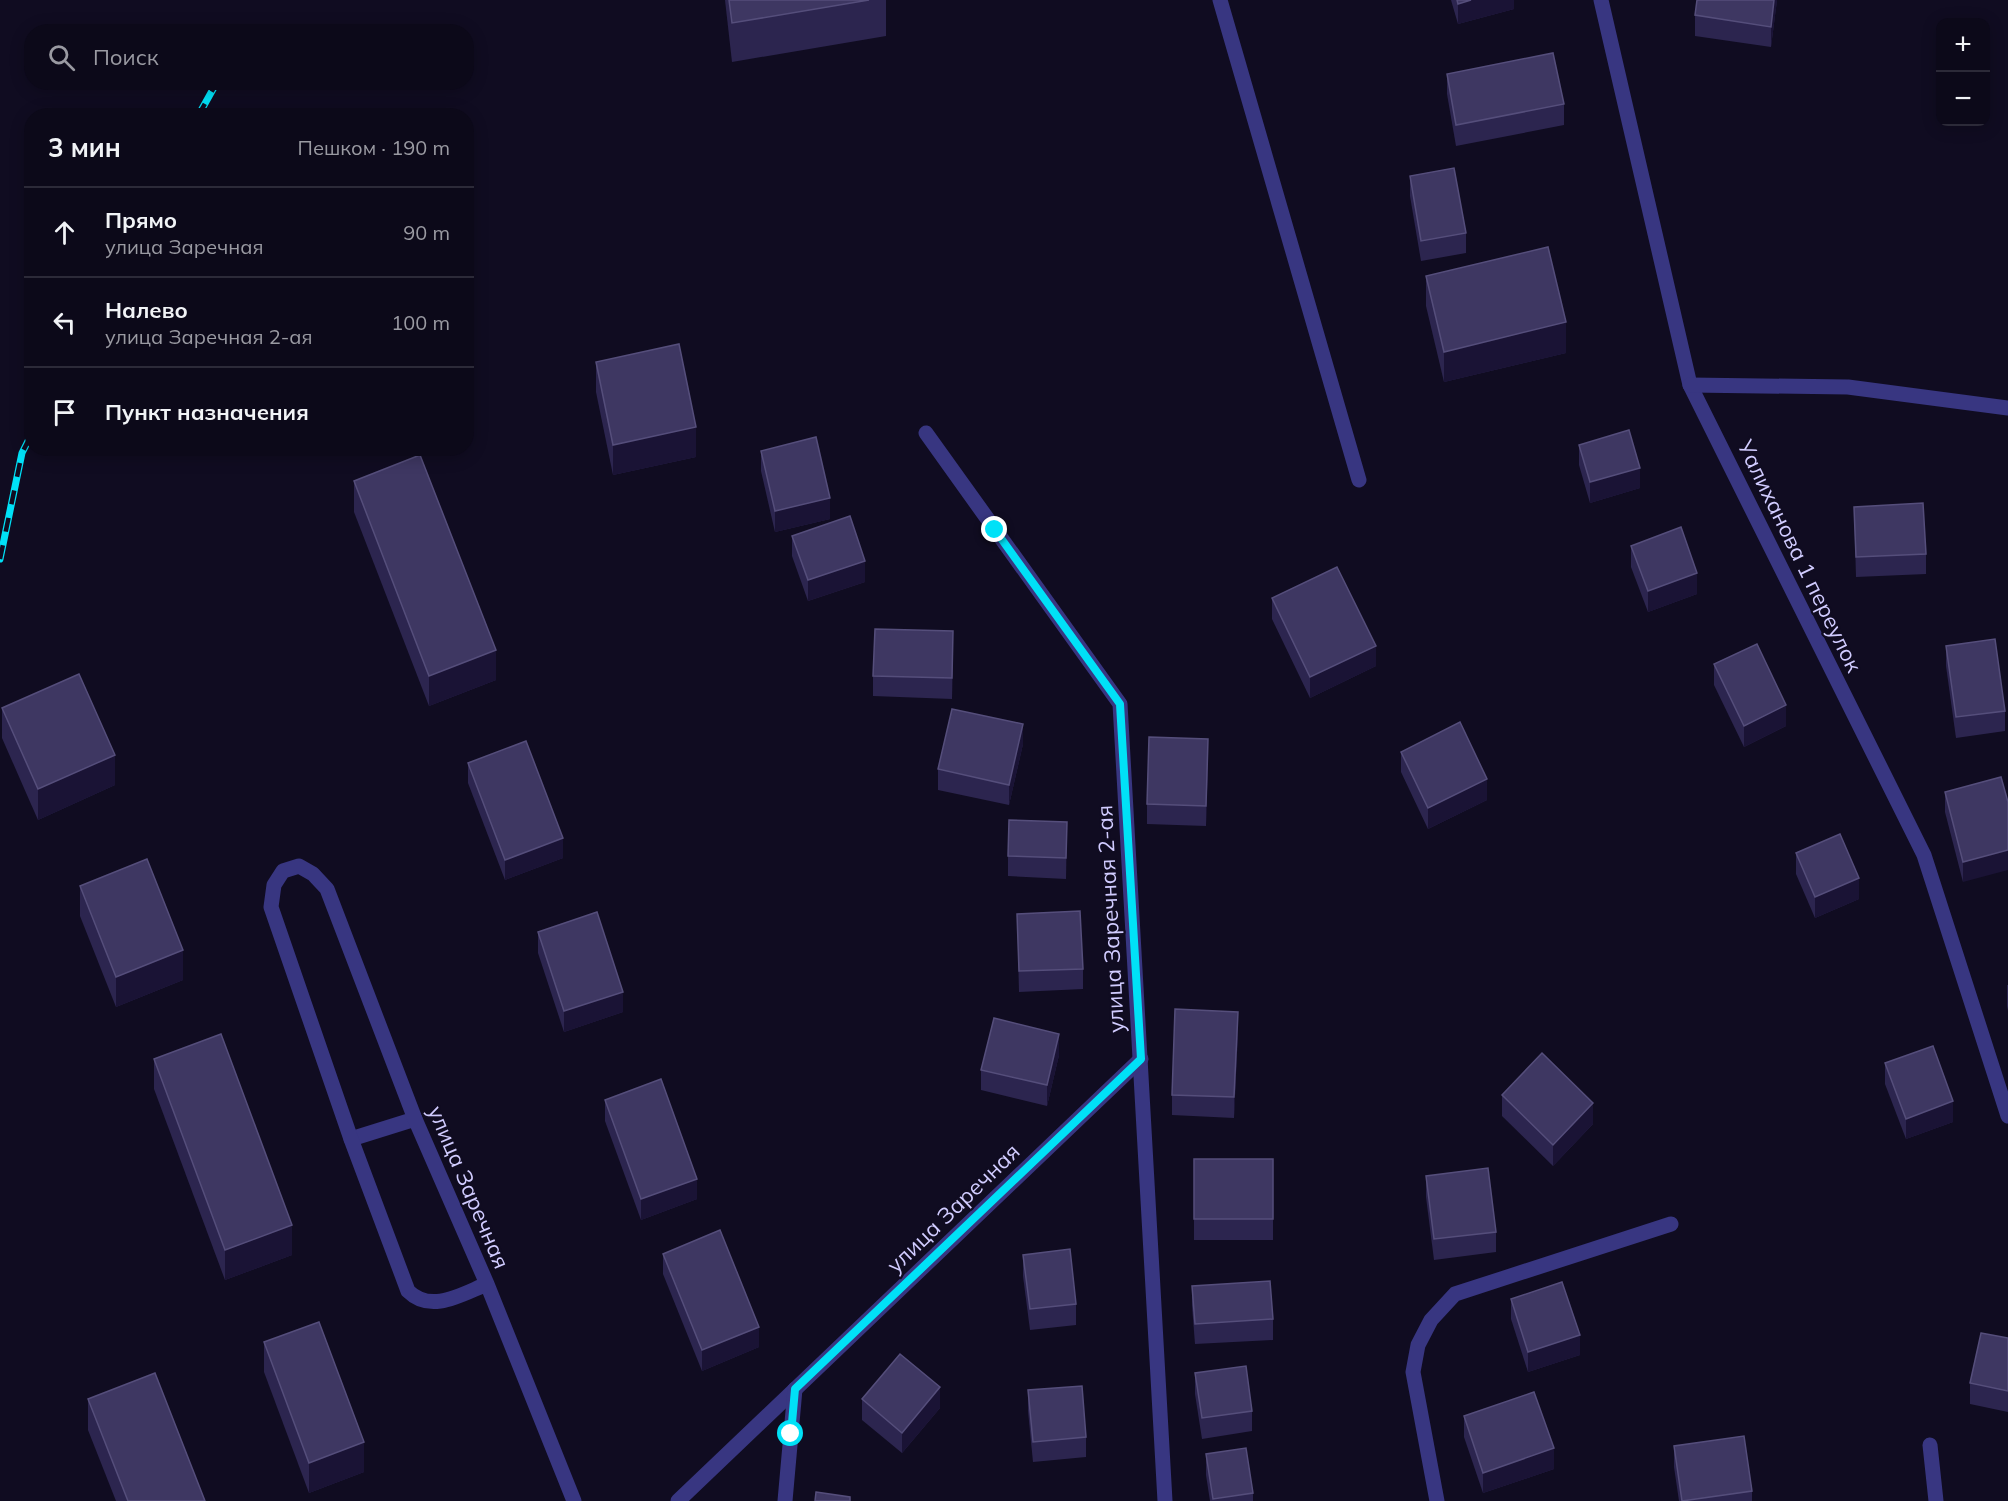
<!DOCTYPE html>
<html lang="ru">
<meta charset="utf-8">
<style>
:root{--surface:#0c0919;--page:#151222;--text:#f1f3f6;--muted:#9a9aa2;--line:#2c2a38}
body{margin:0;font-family:Mulish,sans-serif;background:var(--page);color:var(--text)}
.controls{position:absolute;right:18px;top:18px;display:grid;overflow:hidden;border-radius:12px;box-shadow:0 3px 15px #0003}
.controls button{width:54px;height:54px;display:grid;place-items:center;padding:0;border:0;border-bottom:2px solid var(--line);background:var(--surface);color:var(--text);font:30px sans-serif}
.stop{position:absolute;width:18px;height:18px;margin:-14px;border:4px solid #00e1f7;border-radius:50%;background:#fff}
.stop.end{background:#00e1f7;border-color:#fff;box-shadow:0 2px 6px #0008}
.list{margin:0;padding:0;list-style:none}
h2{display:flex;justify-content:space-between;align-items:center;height:78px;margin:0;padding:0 24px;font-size:26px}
h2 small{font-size:20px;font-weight:400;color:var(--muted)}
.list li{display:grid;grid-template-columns:39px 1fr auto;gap:18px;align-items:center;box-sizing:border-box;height:90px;padding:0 24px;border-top:2px solid var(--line)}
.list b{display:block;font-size:22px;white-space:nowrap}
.list p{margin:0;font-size:20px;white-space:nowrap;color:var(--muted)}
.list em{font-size:20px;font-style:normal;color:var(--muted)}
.icon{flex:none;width:33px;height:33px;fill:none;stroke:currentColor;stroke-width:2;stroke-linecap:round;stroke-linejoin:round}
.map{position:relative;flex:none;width:2008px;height:1501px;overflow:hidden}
.search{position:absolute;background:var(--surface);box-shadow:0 3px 15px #0003;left:24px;top:24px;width:450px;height:66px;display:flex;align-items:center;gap:15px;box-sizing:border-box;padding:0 21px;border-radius:24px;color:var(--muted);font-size:22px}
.panel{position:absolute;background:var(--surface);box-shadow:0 3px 15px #0003;left:24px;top:108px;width:450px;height:348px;border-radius:24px}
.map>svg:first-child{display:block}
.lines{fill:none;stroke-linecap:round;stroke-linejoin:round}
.minor{stroke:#383681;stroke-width:15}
.rail-casing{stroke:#00e1f7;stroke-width:7}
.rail{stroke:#100c21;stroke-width:4.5;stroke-dasharray:14;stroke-linecap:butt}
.wall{fill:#2c254f}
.shaded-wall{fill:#1a1335}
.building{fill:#3e3762;stroke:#554e7b;stroke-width:1.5}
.route{stroke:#00e1f7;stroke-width:8}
.labels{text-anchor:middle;stroke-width:4.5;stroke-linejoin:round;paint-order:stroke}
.street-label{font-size:22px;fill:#d1ccff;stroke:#100c21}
</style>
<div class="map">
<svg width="2008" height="1501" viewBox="0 0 2008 1501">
<rect width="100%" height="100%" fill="#100c21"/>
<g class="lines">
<!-- minor -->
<g class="minor">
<path d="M1220,0L1359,480"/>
<path d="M1601,0L1690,385L1924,855L2008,1116"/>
<path d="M1690,385L1848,387L2008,408"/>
<path d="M926,433L1120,704L1165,1501"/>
<path d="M351,1139L415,1119"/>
<path d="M487,1284C462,1294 431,1314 408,1291L351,1139L271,907L274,885L283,871L299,866L313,874L327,889L415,1119L487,1284L574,1501"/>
<path d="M1930,1445L1936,1501"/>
<path d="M678,1501L1141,1059"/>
<path d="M785,1501L795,1389"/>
<path d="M1437,1501L1413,1372L1418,1345L1431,1320L1455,1294L1671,1224"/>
</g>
<!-- rail casing -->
<g class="rail-casing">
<g id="rail">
<path d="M198,116L217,82"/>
<path d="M0,559L22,453L32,433"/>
</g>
</g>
<!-- rail -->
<use href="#rail" class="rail"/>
</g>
<!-- wall -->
<g class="wall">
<path d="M725,0H886V36L732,62Z"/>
<path d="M1451,0H1514V9L1458,24Z"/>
<path d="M1777,0L1771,47L1695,36V15Z"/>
<path d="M1447,74L1564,104V125L1456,146L1447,94Z"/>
<path d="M1410,176L1466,233V253L1421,261L1410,196Z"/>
<path d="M1426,276L1566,353L1444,382L1426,306Z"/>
<path d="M596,362L696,457L613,475L596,392Z"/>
<path d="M1579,445L1640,488L1590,503L1579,465Z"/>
<path d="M761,451L830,519L775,532L761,471Z"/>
<path d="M354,481L496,680L429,706L354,512Z"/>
<path d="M1854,507L1926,554V574L1856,577Z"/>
<path d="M792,536L865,582L808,601L792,556Z"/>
<path d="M1631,546L1697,594L1648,612L1631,567Z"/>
<path d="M1272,598L1376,666L1310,698L1272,619Z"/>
<path d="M1946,646L2005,711V731L1956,738L1946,666Z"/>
<path d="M953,652L952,699L873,696V676Z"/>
<path d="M1714,664L1786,726L1744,747L1714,685Z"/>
<path d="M2,708L115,785L38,820L2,738Z"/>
<path d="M1023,744L1009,805L938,790V769Z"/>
<path d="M1401,752L1487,800L1428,829L1401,772Z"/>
<path d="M1208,760L1206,826L1147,824V804Z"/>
<path d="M468,763L563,858L505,880L468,783Z"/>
<path d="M2001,777L1963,882L1945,812V792Z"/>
<path d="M1067,822L1066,879L1008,876V856Z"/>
<path d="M1796,853L1859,899L1815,918L1796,874Z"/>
<path d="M80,886L183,980L116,1007L80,916Z"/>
<path d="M1017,914L1083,969V989L1019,992Z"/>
<path d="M538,932L623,1012L564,1032L538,953Z"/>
<path d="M2007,985H2008V1011L2007,1006Z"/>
<path d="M1238,1032L1234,1118L1172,1115V1095Z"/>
<path d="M1059,1055L1047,1106L981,1090V1070Z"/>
<path d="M154,1059L292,1255L225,1280L154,1089Z"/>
<path d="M1885,1063L1953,1122L1906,1139L1885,1084Z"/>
<path d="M1502,1095L1593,1124L1553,1166L1502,1116Z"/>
<path d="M605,1100L697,1199L641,1220L605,1121Z"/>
<rect x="1194" y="1159" width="79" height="81"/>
<path d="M1426,1176L1496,1232V1252L1434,1260L1426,1197Z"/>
<path d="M663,1254L759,1347L702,1371L663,1274Z"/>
<path d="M1023,1255L1076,1304V1325L1030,1330L1023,1276Z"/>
<path d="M1192,1286L1273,1319V1340L1195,1344L1192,1306Z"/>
<path d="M1511,1299L1580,1355L1528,1372L1511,1319Z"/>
<path d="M2008,1338V1412L1970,1404V1383Z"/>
<path d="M264,1342L364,1472L309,1493L264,1372Z"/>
<path d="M1195,1373L1252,1411V1431L1202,1439L1195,1394Z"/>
<path d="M1028,1390L1086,1437V1457L1033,1462L1028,1411Z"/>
<path d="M88,1399L205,1501H116L88,1430Z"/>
<path d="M862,1399L940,1408L902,1453L862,1420Z"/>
<path d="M1464,1416L1554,1469L1483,1493L1464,1437Z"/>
<path d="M1674,1446L1752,1491V1501H1679L1674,1467Z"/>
<path d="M1206,1454L1253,1493V1501H1210L1206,1475Z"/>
</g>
<!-- shaded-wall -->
<g class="shaded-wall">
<path d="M1471,0H1514V9L1458,24V4Z"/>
<path d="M1774,0H1777L1771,47V27Z"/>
<path d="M1566,322V353L1444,382V352Z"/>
<path d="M696,427V457L613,475V445Z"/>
<path d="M1640,468V488L1590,503V482Z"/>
<path d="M830,498V519L775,532V511Z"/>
<path d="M865,561V582L808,601V580Z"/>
<path d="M1697,573V594L1648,612V591Z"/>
<path d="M953,631V652L952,699V678Z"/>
<path d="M1376,646V666L1310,698V677Z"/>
<path d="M496,650V680L429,706V676Z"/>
<path d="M1786,705V726L1744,747V726Z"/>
<path d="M1023,724V744L1009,805V785Z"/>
<path d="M1208,739V760L1206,826V806Z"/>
<path d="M115,755V785L38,820V789Z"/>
<path d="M1487,779V800L1428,829V808Z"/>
<path d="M563,838V858L505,880V860Z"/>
<path d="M2008,850V870L1963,882V862Z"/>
<path d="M1859,878V899L1815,918V897Z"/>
<path d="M183,950V980L116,1007V977Z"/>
<path d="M623,992V1012L564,1032V1011Z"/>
<path d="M1238,1012V1032L1234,1118V1097Z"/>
<path d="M1059,1034V1055L1047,1106V1085Z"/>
<path d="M1953,1101V1122L1906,1139V1119Z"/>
<path d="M1593,1103V1124L1553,1166V1145Z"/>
<path d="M697,1179V1199L641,1220V1199Z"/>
<path d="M292,1225V1255L225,1280V1250Z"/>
<path d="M759,1327V1347L702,1371V1350Z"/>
<path d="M1580,1335V1355L1528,1372V1352Z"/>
<path d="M940,1387V1408L902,1453V1433Z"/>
<path d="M364,1442V1472L309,1493V1463Z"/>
<path d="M1554,1448V1469L1483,1493V1473Z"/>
</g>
<!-- building -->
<g class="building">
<path d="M729,0H869L732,23Z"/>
<path d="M1457,0H1471L1458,4Z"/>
<path d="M1697,0H1774L1771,27L1695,15Z"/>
<path d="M1553,53L1564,104L1456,125L1447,74Z"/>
<path d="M1454,168L1466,233L1421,241L1410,176Z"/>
<path d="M1548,247L1566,322L1444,352L1426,276Z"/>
<path d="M679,344L696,427L613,445L596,362Z"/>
<path d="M1629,430L1640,468L1590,482L1579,445Z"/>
<path d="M816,437L830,498L775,511L761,451Z"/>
<path d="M420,455L496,650L429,676L354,481Z"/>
<path d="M1923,503L1926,554L1856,557L1854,507Z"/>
<path d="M850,516L865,561L808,580L792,536Z"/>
<path d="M1681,527L1697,573L1648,591L1631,546Z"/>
<path d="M1337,567L1376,646L1310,677L1272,598Z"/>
<path d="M875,629L953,631L952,678L873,676Z"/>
<path d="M1995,639L2005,711L1956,717L1946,646Z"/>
<path d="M1757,644L1786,705L1744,726L1714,664Z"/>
<path d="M79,674L115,755L38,789L2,708Z"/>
<path d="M952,709L1023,724L1009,785L938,769Z"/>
<path d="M1460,722L1487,779L1428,808L1401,752Z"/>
<path d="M1149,737L1208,739L1206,806L1147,804Z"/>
<path d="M526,741L563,838L505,860L468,763Z"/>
<path d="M2001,777L2008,802V850L1963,862L1945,792Z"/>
<path d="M1009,820L1067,822L1066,858L1008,856Z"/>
<path d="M1840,834L1859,878L1815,897L1796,853Z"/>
<path d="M147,859L183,950L116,977L80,886Z"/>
<path d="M1080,911L1083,969L1019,971L1017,914Z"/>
<path d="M597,912L623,992L564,1011L538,932Z"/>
<path d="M1175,1009L1238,1012L1234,1097L1172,1095Z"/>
<path d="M994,1018L1059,1034L1047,1085L981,1070Z"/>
<path d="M221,1034L292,1225L225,1250L154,1059Z"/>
<path d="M1933,1046L1953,1101L1906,1119L1885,1063Z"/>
<path d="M1542,1053L1593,1103L1553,1145L1502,1095Z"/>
<path d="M661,1079L697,1179L641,1199L605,1100Z"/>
<rect x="1194" y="1159" width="79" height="60"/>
<path d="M1488,1168L1496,1232L1434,1239L1426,1176Z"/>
<path d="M720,1230L759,1327L702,1350L663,1254Z"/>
<path d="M1070,1249L1076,1304L1030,1309L1023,1255Z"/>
<path d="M1270,1281L1273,1319L1195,1324L1192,1286Z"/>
<path d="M1562,1282L1580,1335L1528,1352L1511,1299Z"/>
<path d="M319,1322L364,1442L309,1463L264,1342Z"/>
<path d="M1981,1333L2008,1338V1391L1970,1383Z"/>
<path d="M900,1354L940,1387L902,1433L862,1399Z"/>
<path d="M1246,1366L1252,1411L1202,1418L1195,1373Z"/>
<path d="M155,1373L205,1501H128L88,1399Z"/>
<path d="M1082,1386L1086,1437L1033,1442L1028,1390Z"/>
<path d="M1534,1392L1554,1448L1483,1473L1464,1416Z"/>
<path d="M1744,1436L1752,1491L1682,1501L1674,1446Z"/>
<path d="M1246,1448L1253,1493L1213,1499L1206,1454Z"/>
<path d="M816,1492L850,1497V1501H815Z"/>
</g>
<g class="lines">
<!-- route -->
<path class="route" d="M791,1434L795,1389L1141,1059L1120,704L995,530"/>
</g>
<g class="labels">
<!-- street labels -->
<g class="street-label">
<text transform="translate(1800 556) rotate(64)" y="8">Уалиханова 1 переулок</text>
<text transform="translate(1110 919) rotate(-93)" y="8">улица Заречная 2-ая</text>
<text transform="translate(469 1187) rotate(67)" y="8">улица Заречная</text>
<text transform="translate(953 1208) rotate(-44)" y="8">улица Заречная</text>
</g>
</g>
</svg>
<div class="controls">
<button>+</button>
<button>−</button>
</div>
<div class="stop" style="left:791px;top:1434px"></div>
<div class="stop end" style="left:995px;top:530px"></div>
<div class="search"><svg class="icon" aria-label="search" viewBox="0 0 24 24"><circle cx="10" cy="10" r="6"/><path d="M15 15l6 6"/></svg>Поиск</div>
<section class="panel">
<h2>3 мин<small>Пешком · 190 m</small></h2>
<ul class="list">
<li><svg class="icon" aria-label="ahead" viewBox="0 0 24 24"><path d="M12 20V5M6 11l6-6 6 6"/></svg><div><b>Прямо</b><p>улица Заречная</p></div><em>90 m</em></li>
<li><svg class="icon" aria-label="left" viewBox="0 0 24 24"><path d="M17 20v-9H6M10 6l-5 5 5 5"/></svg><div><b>Налево</b><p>улица Заречная 2-ая</p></div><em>100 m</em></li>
<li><svg class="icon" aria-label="arrive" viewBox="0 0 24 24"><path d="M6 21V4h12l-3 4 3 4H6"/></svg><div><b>Пункт назначения</b></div></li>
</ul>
</section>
</div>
